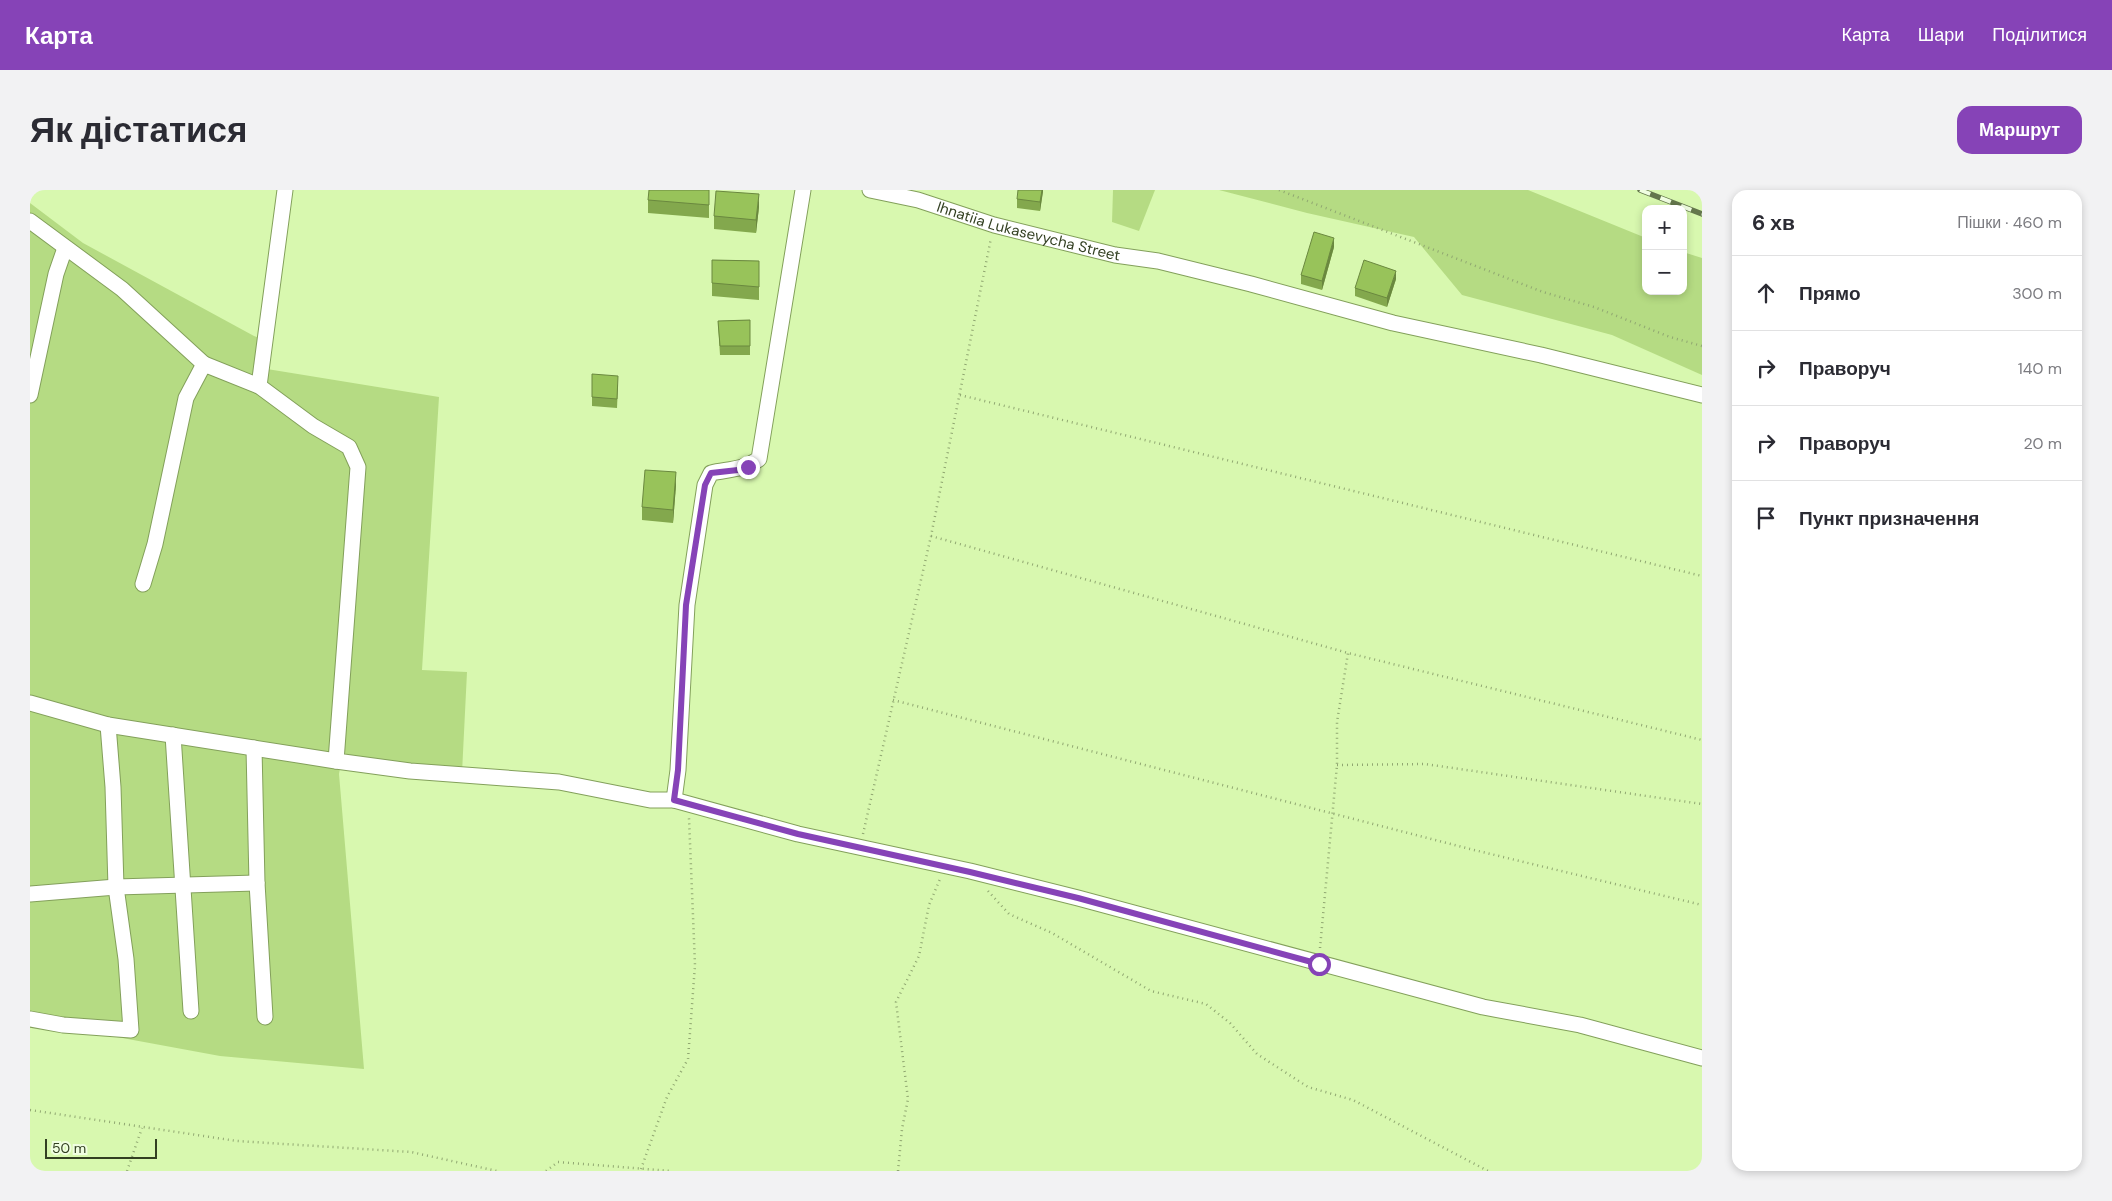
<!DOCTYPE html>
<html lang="uk">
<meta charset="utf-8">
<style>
:root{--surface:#fff;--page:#f2f2f3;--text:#2b2b33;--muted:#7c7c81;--line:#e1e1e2;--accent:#8643b7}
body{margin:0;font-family:"DM Sans",sans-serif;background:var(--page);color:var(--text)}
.controls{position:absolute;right:15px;top:15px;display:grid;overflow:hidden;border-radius:10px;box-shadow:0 2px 8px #0003}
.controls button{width:45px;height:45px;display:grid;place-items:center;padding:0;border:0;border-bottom:1px solid var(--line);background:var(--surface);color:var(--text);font:25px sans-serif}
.scale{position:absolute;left:15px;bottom:12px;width:112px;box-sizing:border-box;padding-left:5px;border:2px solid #334022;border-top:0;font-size:14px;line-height:18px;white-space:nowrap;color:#334022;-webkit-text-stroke:4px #f0fee1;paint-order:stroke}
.stop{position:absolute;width:15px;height:15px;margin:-11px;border:4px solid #8643b7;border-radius:50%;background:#fff}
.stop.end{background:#8643b7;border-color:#fff;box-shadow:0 1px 5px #0008}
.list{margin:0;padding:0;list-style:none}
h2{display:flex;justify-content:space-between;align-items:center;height:65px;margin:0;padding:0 20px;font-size:21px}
h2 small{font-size:16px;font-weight:400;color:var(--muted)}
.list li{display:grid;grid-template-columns:32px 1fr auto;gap:15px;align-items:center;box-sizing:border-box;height:75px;padding:0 20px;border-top:1px solid var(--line)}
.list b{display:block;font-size:19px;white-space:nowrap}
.list em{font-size:16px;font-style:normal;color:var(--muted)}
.icon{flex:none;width:28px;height:28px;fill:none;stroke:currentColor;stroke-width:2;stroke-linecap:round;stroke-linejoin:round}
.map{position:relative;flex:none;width:1672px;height:981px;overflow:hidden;border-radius:15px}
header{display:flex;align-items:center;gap:30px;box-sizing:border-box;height:70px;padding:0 25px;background:var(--accent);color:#fff}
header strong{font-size:24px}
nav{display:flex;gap:28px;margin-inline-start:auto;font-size:18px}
.intro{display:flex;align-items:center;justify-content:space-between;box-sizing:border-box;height:120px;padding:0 30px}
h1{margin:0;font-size:35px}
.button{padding:12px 22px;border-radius:15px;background:var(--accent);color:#fff;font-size:18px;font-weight:700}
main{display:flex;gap:30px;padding:0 30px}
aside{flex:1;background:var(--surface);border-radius:15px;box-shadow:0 2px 8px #0003}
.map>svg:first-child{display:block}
.green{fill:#b5db83}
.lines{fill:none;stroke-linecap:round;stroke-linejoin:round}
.minor-casing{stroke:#83a05b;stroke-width:17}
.path{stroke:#90a771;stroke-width:2.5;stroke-dasharray:1 4;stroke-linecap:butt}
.minor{stroke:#fff;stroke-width:15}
.rail-casing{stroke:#64774c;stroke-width:5.5}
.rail{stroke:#f0fee1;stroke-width:4;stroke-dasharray:11;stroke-linecap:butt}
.wall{fill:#83a84d}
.shaded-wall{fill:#6a883f}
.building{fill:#98c35a;stroke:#6a883f}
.route{stroke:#8643b7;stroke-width:6}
.labels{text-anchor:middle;stroke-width:4;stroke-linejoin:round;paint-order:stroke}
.street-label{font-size:15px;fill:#334022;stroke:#f0fee1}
</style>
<header>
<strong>Карта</strong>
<nav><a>Карта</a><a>Шари</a><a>Поділитися</a></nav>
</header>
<div class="intro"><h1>Як дістатися</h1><a class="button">Маршрут</a></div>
<main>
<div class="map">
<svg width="1672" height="981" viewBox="0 0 1672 981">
<rect width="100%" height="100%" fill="#d8f8af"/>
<!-- green -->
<g class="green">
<path d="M1083,0H1125L1109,41L1082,32Z"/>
<path d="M1189,0H1498L1616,48V101H1653V62L1672,68V185L1582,145L1432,105L1384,47L1277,23Z"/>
<path d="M0,13L53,53L224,146L238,151L237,179L409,207L392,480L437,482L432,583L312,567L309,584L334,879L190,866L0,831Z"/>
</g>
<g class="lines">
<!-- minor casing -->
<g class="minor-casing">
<g id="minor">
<path id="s1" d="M840,0L888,10L964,35L1085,65L1128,71L1221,94L1363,133L1511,165L1672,205"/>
<path d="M0,31L92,99L174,174"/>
<path d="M229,196L255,0"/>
<path d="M0,205L26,84L35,58"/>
<path d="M113,394L125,354L156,208L174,174L229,196L283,236L319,257L328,277L306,571L380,581L529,592L620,610H644L768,644L940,681L1048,708L1453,817L1550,835L1672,868"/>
<path d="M0,513L78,535L306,571"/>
<path d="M143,545L161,821"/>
<path d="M224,558L227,693L235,827"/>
<path d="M644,610L648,580L657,415L675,295L681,283C699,279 713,280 729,269L773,0"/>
<path d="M0,704L86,697L227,693"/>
<path d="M0,829L33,835L101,840L96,769L86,697L83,597L78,535"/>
</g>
</g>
<!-- path -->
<g class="path">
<path d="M1249,0L1513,102L1564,117L1640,147L1672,156"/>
<path d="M930,205L1672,386"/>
<path d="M901,346L1318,463L1672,550"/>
<path d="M863,510L1440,659L1672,715"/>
<path d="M1307,575L1395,574L1672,614"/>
<path d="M833,644L901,346L961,48"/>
<path d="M958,701L979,724L1022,743L1121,801L1176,814L1200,833L1227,864L1278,897L1323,910L1458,981"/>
<path d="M1290,758L1307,575V532L1318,463"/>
<path d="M0,920L207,951L381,962L467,981"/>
<path d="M611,979L637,907L658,869L665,775L659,628"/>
<path d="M97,981L112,938"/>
<path d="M516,981L528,972L641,981"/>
<path d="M868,981L872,939L878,909L866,812L889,766L899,715L910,689"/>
</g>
<!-- minor -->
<use href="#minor" class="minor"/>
<!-- rail casing -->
<g class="rail-casing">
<path id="rail" d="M1610,0L1672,24"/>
</g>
<!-- rail -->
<use href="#rail" class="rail"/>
</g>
<!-- wall -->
<g class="wall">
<path d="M679,0V28L618,23V10Z"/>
<path d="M1013,0L1010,21L987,18V9Z"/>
<path d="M729,17L726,43L684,39V26Z"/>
<path d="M1304,57L1292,100L1271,94V85Z"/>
<path d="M682,70L729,71V110L682,106Z"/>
<path d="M1366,89L1357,117L1325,106V98Z"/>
<path d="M720,130V165H690L688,131Z"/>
<path d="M562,184L588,195L587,218L562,216Z"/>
<path d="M646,295L643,333L612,330V317Z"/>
</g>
<!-- shaded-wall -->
<g class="shaded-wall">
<path d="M1012,0H1013V2L1010,21V12Z"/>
<path d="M729,4V17L726,43V30Z"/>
<path d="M1304,48V57L1292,100V91Z"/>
<path d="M1366,81V89L1357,117V108Z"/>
<path d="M646,282V295L643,333V320Z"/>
</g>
<!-- building -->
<g class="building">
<path d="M619,0H679V15L618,10Z"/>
<path d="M988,0H1012L1010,12L987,9Z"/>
<path d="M686,1L729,4L726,30L684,26Z"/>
<path d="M1284,42L1304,48L1292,91L1271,85Z"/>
<path d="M682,70L729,71V97L682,93Z"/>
<path d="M1334,70L1366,81L1357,108L1325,98Z"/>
<path d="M720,130V156H690L688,131Z"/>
<path d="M562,184L588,186L587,209L562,207Z"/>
<path d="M615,280L646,282L643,320L612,317Z"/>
</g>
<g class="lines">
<!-- route -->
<path class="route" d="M718,277L708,280L681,283L675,295L656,415L648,580L644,610L768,644L940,682L1048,708L1289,774"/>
</g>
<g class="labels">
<!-- street labels -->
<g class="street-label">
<text dy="5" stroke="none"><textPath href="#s1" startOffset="164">Ihnatiia Lukasevycha Street</textPath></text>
</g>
</g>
</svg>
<div class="controls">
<button>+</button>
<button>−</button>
</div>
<div class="scale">50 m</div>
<div class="stop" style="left:1289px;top:774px"></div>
<div class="stop end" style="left:718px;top:277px"></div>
</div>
<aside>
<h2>6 хв<small>Пішки · 460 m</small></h2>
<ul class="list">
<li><svg class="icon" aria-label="ahead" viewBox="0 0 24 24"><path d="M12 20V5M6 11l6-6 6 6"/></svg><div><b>Прямо</b></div><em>300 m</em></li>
<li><svg class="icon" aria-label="right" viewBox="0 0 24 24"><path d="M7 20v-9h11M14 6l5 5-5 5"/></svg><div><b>Праворуч</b></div><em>140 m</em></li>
<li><svg class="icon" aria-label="right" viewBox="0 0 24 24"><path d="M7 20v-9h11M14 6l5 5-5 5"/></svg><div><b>Праворуч</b></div><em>20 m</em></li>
<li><svg class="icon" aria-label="arrive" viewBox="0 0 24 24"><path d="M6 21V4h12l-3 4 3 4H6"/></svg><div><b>Пункт призначення</b></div></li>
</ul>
</aside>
</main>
